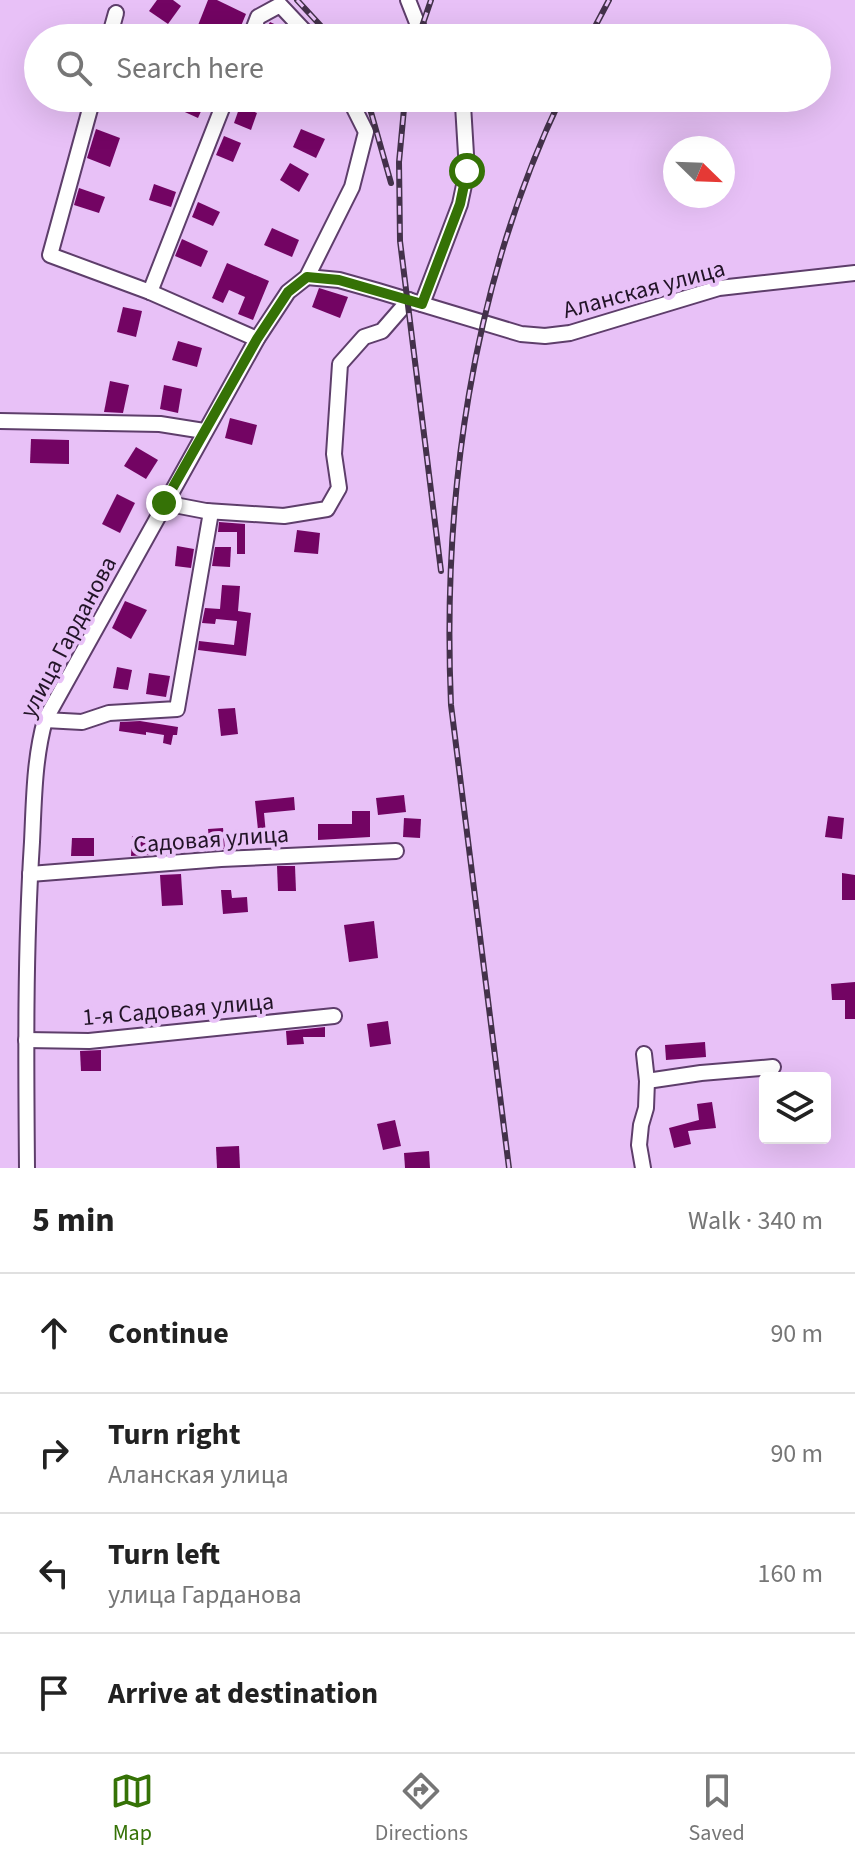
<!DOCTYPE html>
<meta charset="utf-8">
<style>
:root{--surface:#fff;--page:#f2f2f2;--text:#222;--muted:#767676;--line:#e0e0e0;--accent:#357206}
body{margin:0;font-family:"Source Sans 3",sans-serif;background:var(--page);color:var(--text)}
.controls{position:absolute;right:24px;bottom:24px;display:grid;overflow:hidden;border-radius:8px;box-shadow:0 8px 32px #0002}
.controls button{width:72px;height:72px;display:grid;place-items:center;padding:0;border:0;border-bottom:2px solid var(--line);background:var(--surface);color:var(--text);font:40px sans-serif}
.compass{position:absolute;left:663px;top:136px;width:72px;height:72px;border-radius:50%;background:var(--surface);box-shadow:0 8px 32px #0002;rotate:113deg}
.stop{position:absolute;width:24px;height:24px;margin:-18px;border:6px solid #357206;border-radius:50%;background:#fff}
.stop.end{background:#357206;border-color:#fff;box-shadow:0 2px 8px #0008}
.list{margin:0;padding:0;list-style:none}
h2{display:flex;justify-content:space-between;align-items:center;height:104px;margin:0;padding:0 32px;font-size:34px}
h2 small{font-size:26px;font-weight:400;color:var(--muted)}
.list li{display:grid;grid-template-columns:52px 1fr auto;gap:24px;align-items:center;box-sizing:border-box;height:120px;padding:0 32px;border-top:2px solid var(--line)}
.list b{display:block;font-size:30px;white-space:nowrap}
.list p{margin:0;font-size:26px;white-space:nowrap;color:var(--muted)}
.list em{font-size:26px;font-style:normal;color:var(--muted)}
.icon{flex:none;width:44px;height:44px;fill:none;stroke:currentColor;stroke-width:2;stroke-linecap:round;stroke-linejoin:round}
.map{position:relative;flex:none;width:855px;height:1168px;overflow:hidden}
.search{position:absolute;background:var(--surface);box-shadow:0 8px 32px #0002;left:24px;right:24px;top:24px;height:88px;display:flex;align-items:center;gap:20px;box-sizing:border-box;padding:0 28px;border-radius:44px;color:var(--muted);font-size:30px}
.sheet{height:584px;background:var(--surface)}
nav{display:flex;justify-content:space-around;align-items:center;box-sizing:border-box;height:112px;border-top:2px solid var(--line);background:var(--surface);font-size:22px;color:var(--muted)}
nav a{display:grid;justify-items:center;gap:4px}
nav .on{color:var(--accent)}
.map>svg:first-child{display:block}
.building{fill:#730463}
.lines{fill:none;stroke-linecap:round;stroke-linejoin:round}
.minor-casing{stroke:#5e3e6b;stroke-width:18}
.minor{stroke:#fff;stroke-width:14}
.rail-casing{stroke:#43314a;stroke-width:6}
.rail{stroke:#e8c1f7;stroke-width:3;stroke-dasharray:9;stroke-linecap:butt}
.route{stroke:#357206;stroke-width:10}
.labels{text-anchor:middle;stroke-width:8;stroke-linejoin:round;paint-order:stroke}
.street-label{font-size:24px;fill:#221427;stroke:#e8c1f7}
</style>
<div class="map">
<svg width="855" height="1168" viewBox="0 0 855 1168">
<rect width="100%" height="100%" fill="#e8c1f7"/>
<!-- building -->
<g class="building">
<path d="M157,0H173L181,6L168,24L149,11Z"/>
<path d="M208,0H217L246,14L236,38H193Z"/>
<path d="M270,22L291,32L297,38H261Z"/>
<path d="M181,98H207L198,118L176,108Z"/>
<path d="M240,106L257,113L251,130L234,123Z"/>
<path d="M96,129L120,138L110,167L87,158Z"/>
<path d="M301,129L325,139L316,158L293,147Z"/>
<path d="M224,136L241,143L233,162L216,155Z"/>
<path d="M290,163L309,174L299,192L280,180Z"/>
<path d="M154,184L176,192L171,207L149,200Z"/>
<path d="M79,188L105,197L99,213L74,205Z"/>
<path d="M198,202L220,212L213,226L192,217Z"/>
<path d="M272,228L299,240L292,257L264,245Z"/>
<path d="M182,239L208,251L201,267L175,256Z"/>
<path d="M227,263L269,281L253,320L238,314L245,297L229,290L223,303L212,298Z"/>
<path d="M319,288L348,297L340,318L312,307Z"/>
<path d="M123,307L142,311L136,337L117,332Z"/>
<path d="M178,341L202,348L197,367L172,360Z"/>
<path d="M110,381L129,385L123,413L104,412Z"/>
<path d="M164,385L182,389L178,413L160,409Z"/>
<path d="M230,418L257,425L252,445L225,438Z"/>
<path d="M31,439L69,440V464L30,463Z"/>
<path d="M136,447L158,460L146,479L124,466Z"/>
<path d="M117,494L135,503L120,533L102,524Z"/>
<path d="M219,522L245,524V554H237V532H218Z"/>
<path d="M297,530L320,533L318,554L294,552Z"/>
<path d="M177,546L194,549L191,568L175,566Z"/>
<path d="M215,547H231L230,567L212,566Z"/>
<path d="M222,585L240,586L238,611L251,613L246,656L198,650L199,641L234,645L237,621L216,619L215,624L202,623L205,608L220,609Z"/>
<path d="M125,601L147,610L131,639L112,628Z"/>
<path d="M117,667L132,670L128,690L113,688Z"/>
<path d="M149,673L170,676L166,697L146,694Z"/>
<path d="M235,708L238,734L221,736L218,709Z"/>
<path d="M140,721L178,727L177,735H173L171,745L163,743L164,735L146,732V735L119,731L120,722Z"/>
<path d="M404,795L406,812L378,815L376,798Z"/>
<path d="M294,797L295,810L264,813L267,845L246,847V830H258L255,801Z"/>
<path d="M352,811H370V837L318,840V824H352Z"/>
<path d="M828,816L844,818L842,839L825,837Z"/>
<path d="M404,818L421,819L420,838L403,837Z"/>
<path d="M223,828L225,849L210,850L208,829Z"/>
<path d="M132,836H144V840H161V854L131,856Z"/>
<path d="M72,838H94V856H71Z"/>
<path d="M277,866H295L296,891H278Z"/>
<path d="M842,873L855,875V900H842Z"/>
<path d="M181,874L183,905L162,906L160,875Z"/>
<path d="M221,890H231L232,898L247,897L248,912L223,914Z"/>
<path d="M374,921L378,958L349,962L344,925Z"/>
<path d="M855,982V1019H845V1000H832L831,984Z"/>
<path d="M388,1021L391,1044L370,1047L367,1024Z"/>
<path d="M325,1027V1037H303L304,1044L287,1045L286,1031Z"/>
<path d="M705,1042L706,1057L666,1060L665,1045Z"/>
<path d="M101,1050V1071H81L80,1051Z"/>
<path d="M712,1102L716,1128L688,1131L691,1144L674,1148L669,1128L699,1120L697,1104Z"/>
<path d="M395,1120L401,1146L383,1150L377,1124Z"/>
<path d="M239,1146L240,1168H217L216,1147Z"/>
<path d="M429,1151L430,1168H405L404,1153Z"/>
</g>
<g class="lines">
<!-- minor casing -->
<g class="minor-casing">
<g id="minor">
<path d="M408,0L423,38"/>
<path d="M109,38L116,13"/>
<path d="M250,38L258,17L280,5L311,38"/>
<path d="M93,98L50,255L150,292L257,339"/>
<path d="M307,277L339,280L378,291L521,334L545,336L570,333L719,288L855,273"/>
<path d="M150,292L226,98"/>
<path d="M422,304L460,204L467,171L463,105L458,98"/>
<path d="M0,421L160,424L204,431"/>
<path d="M206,511L284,516L327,509L339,488L334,454L340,364L364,337L382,331L409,300"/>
<path d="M45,720L82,722L109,713L177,709L211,512L164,503"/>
<path d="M30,874L221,859L396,851"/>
<path d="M26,1040L89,1041L334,1016"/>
<path d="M647,1081L701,1073L773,1067"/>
<path d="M27,1168C26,1059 25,951 32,842C34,801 34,760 45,720L257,339L288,292L307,277L352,187L366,132L349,98"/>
<path d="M643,1168L639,1145L641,1125L646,1108L647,1081L644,1054"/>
</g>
</g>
<!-- minor -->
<use href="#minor" class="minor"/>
<!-- rail casing -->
<g class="rail-casing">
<g id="rail">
<path d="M297,0L332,38"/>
<path d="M418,38L431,0"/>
<path d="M589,38L609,0"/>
<path d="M367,98L391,183"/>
<path d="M405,98L399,162L400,241L441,571"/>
<path d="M509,1168L451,705C442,499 471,286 561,98"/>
</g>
</g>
<!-- rail -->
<use href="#rail" class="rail"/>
</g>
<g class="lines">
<!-- route -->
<path class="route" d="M164,503L257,339L288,292L307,277L339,280L422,304L460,204L467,171"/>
</g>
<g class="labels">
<!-- street labels -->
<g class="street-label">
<text transform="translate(644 289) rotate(-15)" y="8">Аланская улица</text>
<text transform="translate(68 637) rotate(-62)" y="8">улица Гарданова</text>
<text transform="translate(211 839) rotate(-4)" y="8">Садовая улица</text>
<text transform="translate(178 1009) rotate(-5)" y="8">1-я Садовая улица</text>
</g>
</g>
</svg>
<div class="controls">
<button><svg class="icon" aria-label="layers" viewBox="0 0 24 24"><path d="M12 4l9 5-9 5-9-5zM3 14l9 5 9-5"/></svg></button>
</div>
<svg class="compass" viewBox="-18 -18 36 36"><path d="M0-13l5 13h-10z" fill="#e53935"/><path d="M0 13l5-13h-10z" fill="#767676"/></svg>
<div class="stop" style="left:467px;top:171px"></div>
<div class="stop end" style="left:164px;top:503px"></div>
<div class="search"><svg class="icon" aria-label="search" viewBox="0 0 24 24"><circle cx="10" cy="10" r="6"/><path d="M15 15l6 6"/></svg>Search here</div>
</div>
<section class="sheet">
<h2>5 min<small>Walk · 340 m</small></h2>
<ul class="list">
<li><svg class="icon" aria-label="ahead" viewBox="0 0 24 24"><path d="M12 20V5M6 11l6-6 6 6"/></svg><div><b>Continue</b></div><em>90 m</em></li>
<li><svg class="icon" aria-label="right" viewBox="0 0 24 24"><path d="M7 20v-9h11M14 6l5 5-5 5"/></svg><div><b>Turn right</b><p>Аланская улица</p></div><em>90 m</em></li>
<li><svg class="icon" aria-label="left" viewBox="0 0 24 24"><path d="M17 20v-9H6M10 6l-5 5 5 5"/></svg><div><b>Turn left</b><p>улица Гарданова</p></div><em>160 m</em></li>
<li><svg class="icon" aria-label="arrive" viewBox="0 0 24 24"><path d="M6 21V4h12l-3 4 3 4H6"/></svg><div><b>Arrive at destination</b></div></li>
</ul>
</section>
<nav>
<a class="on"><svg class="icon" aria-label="map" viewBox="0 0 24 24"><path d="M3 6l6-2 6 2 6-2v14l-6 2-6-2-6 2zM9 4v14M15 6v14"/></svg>Map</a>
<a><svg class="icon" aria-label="directions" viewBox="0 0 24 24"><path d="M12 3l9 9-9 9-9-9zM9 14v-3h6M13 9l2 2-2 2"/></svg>Directions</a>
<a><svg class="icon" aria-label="saved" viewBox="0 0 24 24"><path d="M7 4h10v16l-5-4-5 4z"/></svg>Saved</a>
</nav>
